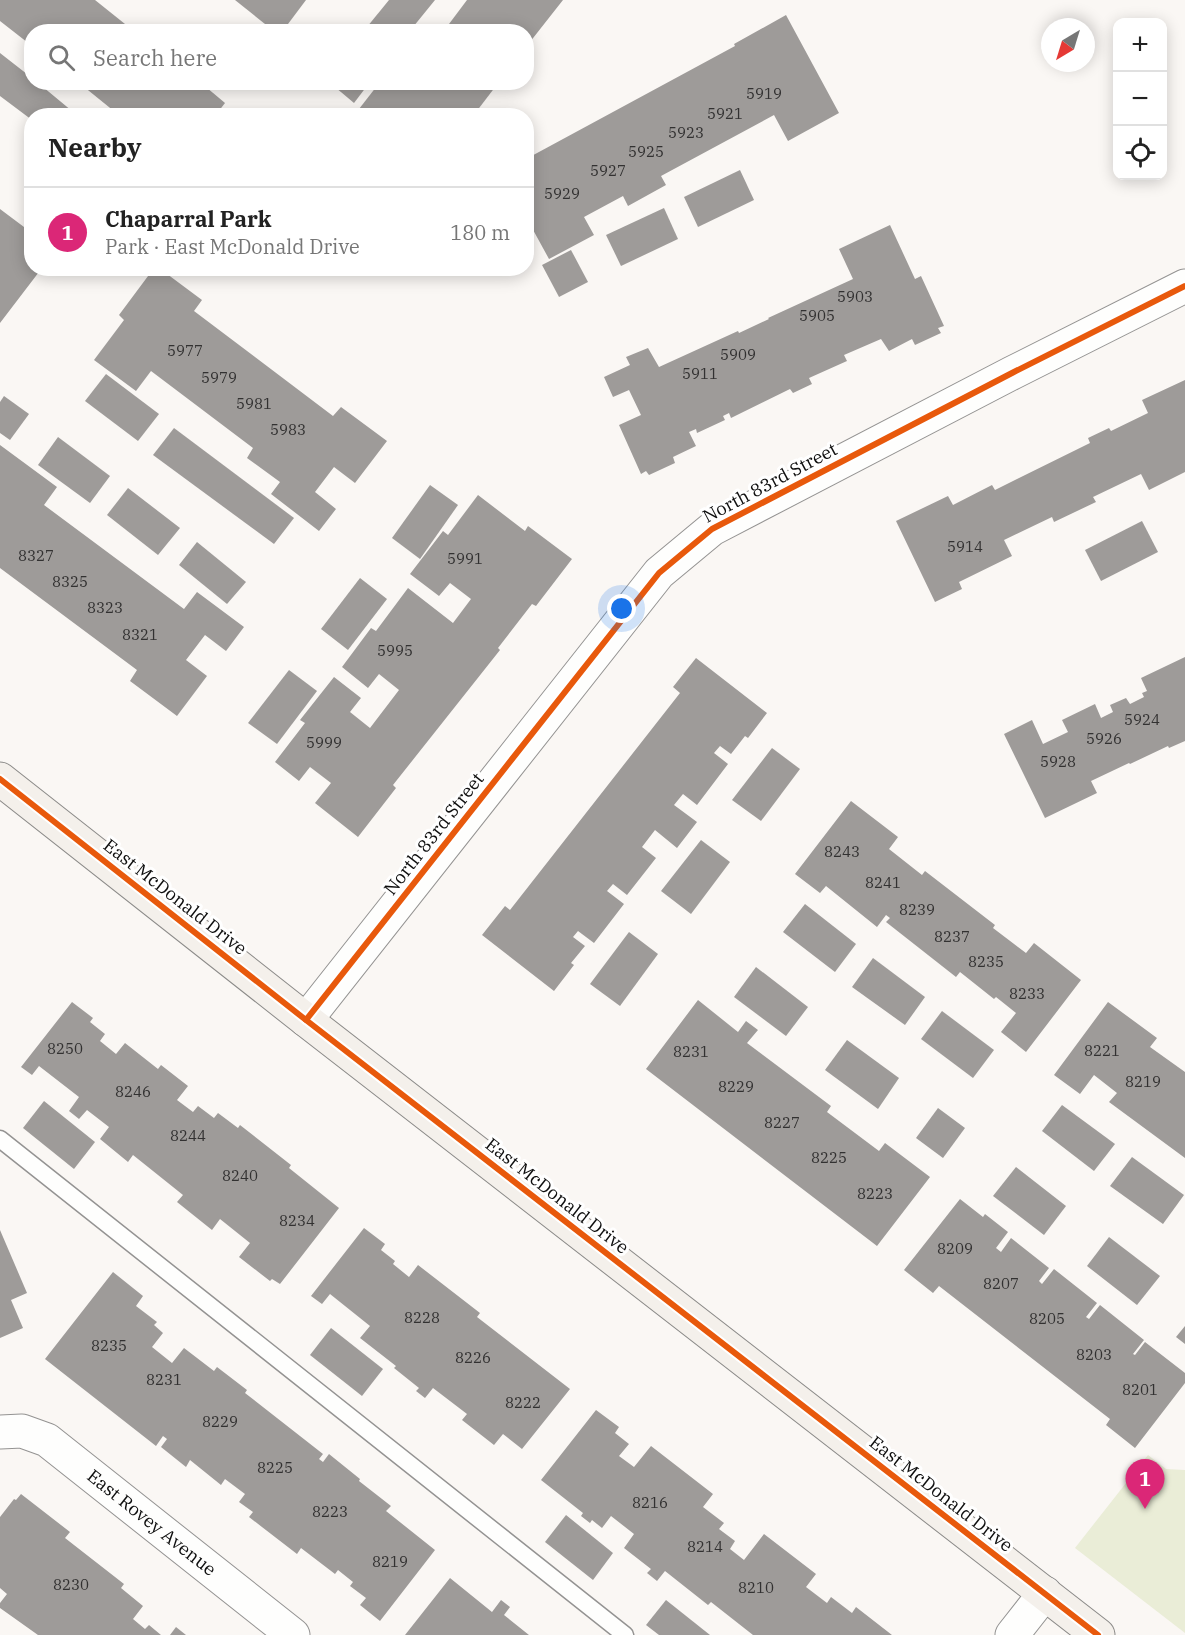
<!DOCTYPE html>
<meta charset="utf-8">
<style>
:root{--surface:#fff;--page:#f2f2f2;--text:#222;--muted:#767676;--line:#e0e0e0;--accent:#db2777}
body{margin:0;font-family:"IBM Plex Serif",serif;background:var(--page);color:var(--text)}
.controls{position:absolute;right:18px;top:18px;display:grid;overflow:hidden;border-radius:12px;box-shadow:0 3px 15px #0003}
.controls button{width:54px;height:54px;display:grid;place-items:center;padding:0;border:0;border-bottom:2px solid var(--line);background:var(--surface);color:var(--text);font:30px sans-serif}
.compass{position:absolute;left:1041px;top:18px;width:54px;height:54px;border-radius:50%;background:var(--surface);box-shadow:0 3px 15px #0003;rotate:218deg}
.you{position:absolute;left:622px;top:609px;width:21px;height:21px;margin:-15px;border:4px solid #fff;border-radius:50%;background:#1a73e8;box-shadow:0 0 0 9px #1a73e833}
.badge{display:grid;place-items:center;width:39px;height:39px;border-radius:50%;background:var(--accent);color:#fff;font-size:20px;font-weight:700}
.pin{position:absolute;translate:-50% -50px;filter:drop-shadow(0 2px 3px #0008)}
.pin::after{content:'';position:absolute;top:32px;width:21px;height:18px;background:inherit;clip-path:polygon(0 0,100% 0,50% 100%)}
.list{margin:0;padding:0;list-style:none}
h2{display:flex;justify-content:space-between;align-items:center;height:78px;margin:0;padding:0 24px;font-size:26px}
h2 small{font-size:20px;font-weight:400;color:var(--muted)}
.list li{display:grid;grid-template-columns:39px 1fr auto;gap:18px;align-items:center;box-sizing:border-box;height:90px;padding:0 24px;border-top:2px solid var(--line)}
.list b{display:block;font-size:22px;white-space:nowrap}
.list p{margin:0;font-size:20px;white-space:nowrap;color:var(--muted)}
.list em{font-size:20px;font-style:normal;color:var(--muted)}
.icon{flex:none;width:33px;height:33px;fill:none;stroke:currentColor;stroke-width:2;stroke-linecap:round;stroke-linejoin:round}
.map{position:relative;flex:none;width:1185px;height:1635px;overflow:hidden}
.search{position:absolute;background:var(--surface);box-shadow:0 3px 15px #0003;left:24px;top:24px;width:510px;height:66px;display:flex;align-items:center;gap:15px;box-sizing:border-box;padding:0 21px;border-radius:24px;color:var(--muted);font-size:22px}
.panel{position:absolute;background:var(--surface);box-shadow:0 3px 15px #0003;left:24px;top:108px;width:510px;height:168px;border-radius:24px}
.map>svg:first-child{display:block}
.green{fill:#eaedd7}
.building{fill:#9e9b99}
.lines{fill:none;stroke-linecap:round;stroke-linejoin:round}
.service-casing{stroke:#949392;stroke-width:19}
.minor-casing{stroke:#949392;stroke-width:35}
.secondary-casing{stroke:#8b8a88;stroke-width:35}
.service{stroke:#fefefd;stroke-width:16}
.minor{stroke:#fefefd;stroke-width:33}
.secondary{stroke:#f4f0eb;stroke-width:33}
.cycleway-casing{stroke:#fff;stroke-width:10}
.cycleway{stroke:#e8590c;stroke-width:6}
.labels{text-anchor:middle;stroke-width:6;stroke-linejoin:round;paint-order:stroke}
.number-label{font-size:15px;fill:#323131}
.street-label{font-size:18px;fill:#0e0e0e;stroke:#fff}
</style>
<div class="map">
<svg width="1185" height="1635" viewBox="0 0 1185 1635">
<rect width="100%" height="100%" fill="#faf7f4"/>
<!-- green -->
<path class="green" d="M1148,1455L1166,1469L1185,1470V1633L1075,1548Z"/>
<!-- building -->
<g class="building">
<path d="M0,0H95L135,32H32V46L0,21Z"/>
<path d="M235,0H306L282,32H275Z"/>
<path d="M389,0H435L409,32H373L367,27Z"/>
<path d="M467,0H563L526,47V32H443Z"/>
<path d="M786,15L839,113L788,141L774,115L661,176L666,185L628,206L623,196L584,217L594,235L549,259L526,217V159L735,46L734,44Z"/>
<path d="M0,53L32,78V82H37L78,116H32V120L0,96Z"/>
<path d="M78,82H200L225,103L215,116H120Z"/>
<path d="M329,82H370L354,103Z"/>
<path d="M380,82H499L473,116H367L359,109Z"/>
<path d="M740,170L754,200L698,227L684,197Z"/>
<path d="M664,208L678,239L621,266L606,235Z"/>
<path d="M0,209L32,233V268H42L0,323Z"/>
<path d="M890,225L915,279L921,276L944,326L938,328L941,333L915,345L912,339L889,351L881,339L844,355L847,361L809,378L812,384L793,393L790,389L731,418L729,413L723,416L725,420L697,433L696,429L689,432L696,446L673,457L675,463L649,475L646,471L641,474L619,425L641,415L629,390L613,397L604,377L630,365L626,357L648,348L659,367L738,331L739,333L769,319L768,318L853,279L839,249Z"/>
<path d="M571,250L588,282L559,297L542,265Z"/>
<path d="M154,268H159L202,300L194,311L333,416L341,407L387,441L355,483L334,467L315,492L336,509L319,531L271,494L280,482L247,458L253,448L151,371L136,391L94,360L124,320L119,315Z"/>
<path d="M106,374L159,414L138,441L85,401Z"/>
<path d="M1185,380V472L1149,490L1141,474L1093,497L1096,502L1054,522L1052,517L1004,540L1012,556L959,582L962,589L935,602L896,521L948,496L953,505L992,485L995,490L1090,443L1088,438L1109,428L1111,431L1148,413L1142,400Z"/>
<path d="M4,396L29,414L10,440L0,433V402Z"/>
<path d="M174,428L294,518L274,544L153,455Z"/>
<path d="M58,437L110,476L90,503L38,465Z"/>
<path d="M0,445L57,487L44,505L184,609L197,592L244,627L226,651L205,635L186,660L207,676L177,716L130,681L137,670L0,568Z"/>
<path d="M430,485L458,505L420,559L392,538Z"/>
<path d="M128,488L180,528L158,555L107,515Z"/>
<path d="M478,495L525,531L528,526L572,559L536,606L532,604L498,648L500,650L393,785L396,788L358,837L315,803L331,783L310,767L299,781L275,762L305,723L300,720L334,677L361,698L350,712L370,728L399,690L379,674L368,688L342,667L371,628L376,631L408,588L453,623L471,599L450,583L439,596L410,574L443,531L448,535Z"/>
<path d="M1142,521L1158,552L1101,581L1085,550Z"/>
<path d="M197,542L246,582L227,604L179,565Z"/>
<path d="M360,578L387,599L348,650L321,629Z"/>
<path d="M1185,657V741L1169,748L1168,746L1130,764L1129,763L1091,781L1097,793L1045,818L1004,734L1032,720L1043,744L1068,732L1062,720L1095,704L1101,718L1113,712L1110,705L1126,698L1130,704L1144,697L1142,693L1147,691L1141,678Z"/>
<path d="M696,658L767,713L748,738L745,736L731,754L720,746L714,753L728,764L697,805L683,794L674,805L697,822L677,848L655,830L642,847L656,858L627,895L613,884L607,891L624,904L594,943L578,931L573,937L585,946L571,963L574,965L554,991L482,935L505,906L510,910L680,693L673,687Z"/>
<path d="M289,670L317,691L277,744L248,723Z"/>
<path d="M772,748L800,769L761,821L732,800Z"/>
<path d="M851,801L898,837L889,849L922,875L925,871L995,925L993,928L1026,953L1034,943L1081,980L1026,1052L1001,1032L1016,1013L996,997L994,999L960,972L956,977L886,922L890,918L886,915L877,927L826,886L820,893L795,874Z"/>
<path d="M701,840L730,862L691,914L661,891Z"/>
<path d="M805,904L856,944L835,972L783,932Z"/>
<path d="M629,932L658,954L620,1006L590,984Z"/>
<path d="M873,958L925,997L905,1025L852,987Z"/>
<path d="M756,967L808,1007L786,1036L734,997Z"/>
<path d="M698,1000L738,1032L746,1021L758,1030L747,1043L831,1106L827,1112L879,1151L885,1143L930,1177L877,1246L646,1069Z"/>
<path d="M72,1002L93,1018L90,1022L105,1034L100,1041L116,1054L125,1043L158,1069L161,1065L188,1086L177,1100L193,1112L198,1106L214,1118L218,1113L238,1128L240,1125L291,1165L289,1168L339,1208L280,1284L272,1279L270,1281L239,1257L250,1243L220,1219L212,1230L177,1202L183,1195L133,1155L128,1162L100,1139L109,1127L87,1110L79,1119L69,1111L79,1097L39,1066L32,1075L21,1067Z"/>
<path d="M1108,1002L1157,1038L1150,1047L1185,1072V1158L1109,1102L1117,1093L1094,1075L1080,1094L1054,1075Z"/>
<path d="M942,1011L994,1050L973,1078L921,1039Z"/>
<path d="M847,1040L899,1078L878,1109L825,1070Z"/>
<path d="M44,1101L95,1142L74,1169L23,1128Z"/>
<path d="M1062,1105L1115,1144L1094,1171L1042,1131Z"/>
<path d="M938,1108L965,1128L943,1158L916,1138Z"/>
<path d="M1132,1157L1184,1195L1163,1224L1110,1186Z"/>
<path d="M1016,1167L1066,1206L1044,1235L993,1196Z"/>
<path d="M960,1199L983,1217L985,1214L1008,1232L996,1248L1001,1252L1011,1238L1049,1268L1039,1281L1042,1284L1054,1269L1097,1303L1086,1317L1089,1319L1100,1305L1144,1340L1133,1354L1135,1355L1145,1342L1185,1373V1383L1135,1448L1106,1425L1110,1419L939,1286L933,1293L904,1270Z"/>
<path d="M364,1228L385,1244L381,1250L395,1261L393,1264L409,1277L418,1265L480,1313L477,1317L570,1389L522,1449L503,1434L494,1445L462,1420L467,1414L433,1388L425,1398L416,1391L419,1388L394,1368L396,1366L360,1338L370,1326L330,1294L322,1304L311,1296Z"/>
<path d="M0,1230L27,1293L11,1300L23,1328L0,1338Z"/>
<path d="M1109,1237L1160,1276L1137,1305L1087,1266Z"/>
<path d="M113,1272L143,1296L136,1306L157,1322L154,1325L163,1333L152,1347L172,1363L184,1348L214,1371L217,1367L247,1390L245,1393L323,1454L319,1459L323,1462L329,1454L360,1479L359,1481L391,1506L386,1511L435,1550L380,1621L360,1605L366,1598L350,1586L353,1582L338,1570L335,1574L301,1548L297,1554L249,1517L253,1512L239,1502L245,1494L225,1479L221,1485L190,1460L186,1467L161,1447L167,1439L163,1436L156,1446L45,1359Z"/>
<path d="M1185,1326V1344L1176,1337Z"/>
<path d="M331,1328L383,1369L362,1396L310,1355Z"/>
<path d="M596,1410L619,1427L615,1433L629,1444L619,1456L634,1467L651,1446L713,1494L703,1507L724,1523L719,1529L735,1541L730,1549L744,1560L764,1534L816,1574L806,1587L827,1603L831,1597L852,1613L856,1607L892,1635H753L711,1602L708,1605L665,1571L657,1581L647,1573L651,1569L624,1548L634,1534L611,1516L602,1528L592,1520L590,1523L581,1516L583,1513L541,1480Z"/>
<path d="M21,1494L70,1532L65,1538L124,1584L121,1588L143,1606L133,1619L145,1629L149,1625L161,1635H38L0,1608V1603L7,1594L0,1588V1517L14,1499L16,1500Z"/>
<path d="M566,1515L613,1553L593,1580L545,1542Z"/>
<path d="M450,1578L492,1612L501,1600L510,1607L504,1615L529,1635H405Z"/>
<path d="M666,1600L710,1635H659L646,1625Z"/>
<path d="M176,1627L186,1635H170Z"/>
</g>
<g class="lines">
<!-- service casing -->
<g class="service-casing">
<path id="service" d="M0,1139L625,1635"/>
</g>
<!-- minor casing -->
<g class="minor-casing">
<g id="minor">
<path d="M306,1020L659,573L712,529L1012,373L1185,286"/>
<path id="s1" d="M0,1432L22,1431L47,1440L293,1635"/>
<path d="M1012,1635L1045,1593"/>
</g>
</g>
<!-- secondary casing -->
<g class="secondary-casing">
<path id="secondary" d="M0,779L306,1020L1098,1635"/>
</g>
<!-- service -->
<use href="#service" class="service"/>
<!-- minor -->
<use href="#minor" class="minor"/>
<!-- secondary -->
<use href="#secondary" class="secondary"/>
<!-- cycleway casing -->
<g class="cycleway-casing">
<g id="cycleway">
<path d="M0,779L306,1020L1098,1635"/>
<path d="M306,1020L659,573L712,529L1012,373L1185,286"/>
</g>
</g>
<!-- cycleway -->
<use href="#cycleway" class="cycleway"/>
</g>
<g class="labels">
<!-- number labels -->
<g class="number-label">
<text x="764" y="99">5919</text>
<text x="725" y="119">5921</text>
<text x="686" y="138">5923</text>
<text x="646" y="157">5925</text>
<text x="608" y="176">5927</text>
<text x="562" y="199">5929</text>
<text x="855" y="302">5903</text>
<text x="817" y="321">5905</text>
<text x="185" y="356">5977</text>
<text x="738" y="360">5909</text>
<text x="700" y="379">5911</text>
<text x="219" y="383">5979</text>
<text x="254" y="409">5981</text>
<text x="288" y="435">5983</text>
<text x="965" y="552">5914</text>
<text x="36" y="561">8327</text>
<text x="465" y="564">5991</text>
<text x="70" y="587">8325</text>
<text x="105" y="613">8323</text>
<text x="140" y="640">8321</text>
<text x="395" y="656">5995</text>
<text x="1142" y="725">5924</text>
<text x="1104" y="744">5926</text>
<text x="324" y="748">5999</text>
<text x="1058" y="767">5928</text>
<text x="842" y="857">8243</text>
<text x="883" y="888">8241</text>
<text x="917" y="915">8239</text>
<text x="952" y="942">8237</text>
<text x="986" y="967">8235</text>
<text x="1027" y="999">8233</text>
<text x="65" y="1054">8250</text>
<text x="1102" y="1056">8221</text>
<text x="691" y="1057">8231</text>
<text x="1143" y="1087">8219</text>
<text x="736" y="1092">8229</text>
<text x="133" y="1097">8246</text>
<text x="782" y="1128">8227</text>
<text x="188" y="1141">8244</text>
<text x="829" y="1163">8225</text>
<text x="240" y="1181">8240</text>
<text x="875" y="1199">8223</text>
<text x="297" y="1226">8234</text>
<text x="955" y="1254">8209</text>
<text x="1001" y="1289">8207</text>
<text x="422" y="1323">8228</text>
<text x="1047" y="1324">8205</text>
<text x="109" y="1351">8235</text>
<text x="1094" y="1360">8203</text>
<text x="473" y="1363">8226</text>
<text x="164" y="1385">8231</text>
<text x="1140" y="1395">8201</text>
<text x="523" y="1408">8222</text>
<text x="220" y="1427">8229</text>
<text x="275" y="1473">8225</text>
<text x="650" y="1508">8216</text>
<text x="330" y="1517">8223</text>
<text x="705" y="1552">8214</text>
<text x="390" y="1567">8219</text>
<text x="71" y="1590">8230</text>
<text x="756" y="1593">8210</text>
</g>
<!-- street labels -->
<g class="street-label">
<text transform="translate(770 483) rotate(-28)" y="6">North 83rd Street</text>
<text transform="translate(434 834) rotate(-52)" y="6">North 83rd Street</text>
<text transform="translate(175 897) rotate(38)" y="6">East McDonald Drive</text>
<text transform="translate(557 1196) rotate(38)" y="6">East McDonald Drive</text>
<text transform="translate(941 1494) rotate(38)" y="6">East McDonald Drive</text>
<text dy="6" stroke="none"><textPath href="#s1" startOffset="182">East Rovey Avenue</textPath></text>
</g>
</g>
</svg>
<div class="controls">
<button>+</button>
<button>−</button>
<button><svg class="icon" aria-label="locate" viewBox="0 0 24 24"><circle cx="12" cy="12" r="6"/><path d="M12 2v4M12 18v4M2 12h4M18 12h4"/></svg></button>
</div>
<svg class="compass" viewBox="-18 -18 36 36"><path d="M0-13l5 13h-10z" fill="#e53935"/><path d="M0 13l5-13h-10z" fill="#767676"/></svg>
<div class="you"></div>
<div class="pin badge" style="left:1145px;top:1509px">1</div>
<div class="search"><svg class="icon" aria-label="search" viewBox="0 0 24 24"><circle cx="10" cy="10" r="6"/><path d="M15 15l6 6"/></svg>Search here</div>
<section class="panel">
<h2>Nearby<small></small></h2>
<ul class="list">
<li><span class="badge">1</span><div><b>Chaparral Park</b><p>Park · East McDonald Drive</p></div><em>180 m</em></li>
</ul>
</section>
</div>
